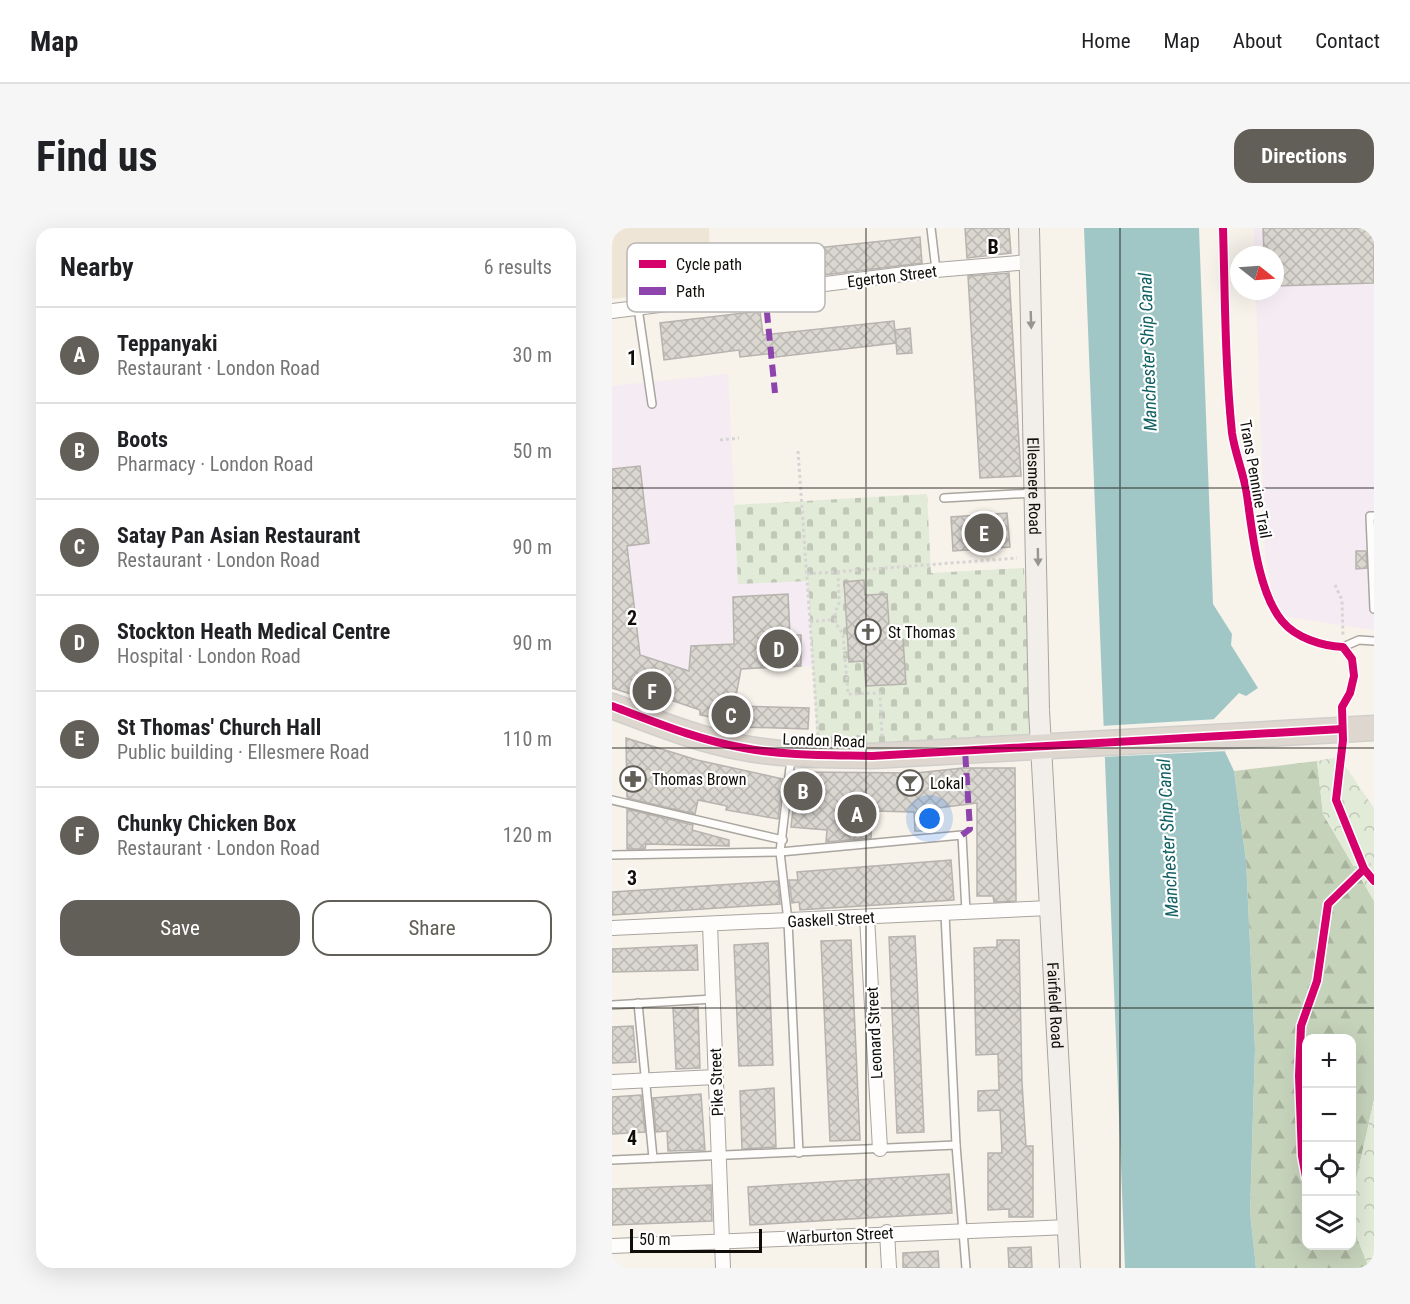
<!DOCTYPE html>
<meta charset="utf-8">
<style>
:root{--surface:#fff;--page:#f6f6f6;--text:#202124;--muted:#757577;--line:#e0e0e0;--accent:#625e58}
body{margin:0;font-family:"Roboto Condensed",sans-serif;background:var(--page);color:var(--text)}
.controls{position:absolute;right:18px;bottom:18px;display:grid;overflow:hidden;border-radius:12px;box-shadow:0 6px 24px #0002}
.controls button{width:54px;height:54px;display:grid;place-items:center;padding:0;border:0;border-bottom:2px solid var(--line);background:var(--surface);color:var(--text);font:30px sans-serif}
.compass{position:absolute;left:618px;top:18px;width:54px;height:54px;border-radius:50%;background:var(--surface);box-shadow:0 6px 24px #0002;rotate:107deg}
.scale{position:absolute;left:18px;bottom:15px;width:132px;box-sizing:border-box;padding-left:6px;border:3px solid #110e09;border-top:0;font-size:16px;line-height:21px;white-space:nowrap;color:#110e09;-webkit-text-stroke:4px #fff;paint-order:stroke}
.you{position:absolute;left:318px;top:591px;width:21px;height:21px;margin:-15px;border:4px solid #fff;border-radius:50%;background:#1a73e8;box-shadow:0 0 0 9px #1a73e833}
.badge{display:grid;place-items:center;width:39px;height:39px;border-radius:50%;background:var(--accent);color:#fff;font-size:20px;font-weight:700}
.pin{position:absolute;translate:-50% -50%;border:3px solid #fff;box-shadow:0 2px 6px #0006}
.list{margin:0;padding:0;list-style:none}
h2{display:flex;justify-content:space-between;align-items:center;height:78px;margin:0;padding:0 24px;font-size:26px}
h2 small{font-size:20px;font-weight:400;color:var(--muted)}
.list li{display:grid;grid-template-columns:39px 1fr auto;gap:18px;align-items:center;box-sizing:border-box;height:96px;padding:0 24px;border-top:2px solid var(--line)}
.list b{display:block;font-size:22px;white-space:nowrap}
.list p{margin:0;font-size:20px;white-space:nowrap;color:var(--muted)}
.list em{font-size:20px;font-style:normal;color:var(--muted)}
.actions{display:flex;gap:12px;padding:18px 24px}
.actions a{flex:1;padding:14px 0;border:2px solid var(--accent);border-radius:18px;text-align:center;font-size:21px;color:var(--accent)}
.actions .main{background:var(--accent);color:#fff}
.icon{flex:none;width:33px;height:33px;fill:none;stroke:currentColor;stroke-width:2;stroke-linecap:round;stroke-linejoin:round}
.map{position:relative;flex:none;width:762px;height:1040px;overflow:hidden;border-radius:18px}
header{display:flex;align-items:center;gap:36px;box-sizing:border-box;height:84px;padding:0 30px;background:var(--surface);border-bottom:2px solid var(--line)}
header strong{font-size:28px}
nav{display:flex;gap:33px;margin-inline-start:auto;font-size:21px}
.intro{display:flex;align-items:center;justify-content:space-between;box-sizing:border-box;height:144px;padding:0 36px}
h1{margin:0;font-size:42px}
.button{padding:15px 27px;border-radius:18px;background:var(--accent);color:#fff;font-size:21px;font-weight:700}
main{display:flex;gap:36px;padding:0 36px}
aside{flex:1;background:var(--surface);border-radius:18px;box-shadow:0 6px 24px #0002}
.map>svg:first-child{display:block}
.commercial{fill:#f4ebf3}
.built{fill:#efe5d6}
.forest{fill:url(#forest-firs)}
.cemetery{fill:url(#cemetery-stones)}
.park{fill:url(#park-crowns)}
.water{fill:#a0c7c6}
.pier{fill:#f7f2ea}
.building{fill:url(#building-cross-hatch);stroke:#b7b3ae;stroke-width:1.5}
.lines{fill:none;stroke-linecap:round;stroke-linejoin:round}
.service-casing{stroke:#a9a59f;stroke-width:10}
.minor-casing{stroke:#a9a59f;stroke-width:16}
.secondary-casing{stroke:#a9a59f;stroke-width:22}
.trunk-casing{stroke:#d1cfcb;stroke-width:27}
.path{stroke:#d7d5d3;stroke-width:3;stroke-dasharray:3 3;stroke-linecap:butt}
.service{stroke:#fefdfc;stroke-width:7}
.minor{stroke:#fefdfc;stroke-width:14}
.secondary{stroke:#f2efeb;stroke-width:20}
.trunk{stroke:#ded7cf;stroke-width:24}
.quiet{stroke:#8e44ad;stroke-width:6;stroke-dasharray:12 6;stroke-linecap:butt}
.cycleway-casing{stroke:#fff;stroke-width:11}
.cycleway{stroke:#d6006c;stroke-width:8}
.oneway{fill:#989591}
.grid{fill:none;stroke:#110e09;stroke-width:1.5;stroke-opacity:0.55}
.labels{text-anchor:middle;stroke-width:4.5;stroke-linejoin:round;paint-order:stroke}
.street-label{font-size:16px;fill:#110e09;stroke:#fff}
.poi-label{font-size:16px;fill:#110e09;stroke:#fff;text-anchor:start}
.water-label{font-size:18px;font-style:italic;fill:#106063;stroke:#fff}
.key{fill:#fff;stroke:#b8b7b5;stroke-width:1.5}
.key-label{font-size:16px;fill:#110e09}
.grid-label{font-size:20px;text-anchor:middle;font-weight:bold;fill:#110e09;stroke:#fff;stroke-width:4.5;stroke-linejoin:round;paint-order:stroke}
</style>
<header>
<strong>Map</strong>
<nav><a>Home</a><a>Map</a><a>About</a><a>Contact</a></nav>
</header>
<div class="intro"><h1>Find us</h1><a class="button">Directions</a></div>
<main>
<aside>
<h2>Nearby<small>6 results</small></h2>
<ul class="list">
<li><span class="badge">A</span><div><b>Teppanyaki</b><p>Restaurant · London Road</p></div><em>30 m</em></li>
<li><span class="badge">B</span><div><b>Boots</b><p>Pharmacy · London Road</p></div><em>50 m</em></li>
<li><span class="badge">C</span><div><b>Satay Pan Asian Restaurant</b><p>Restaurant · London Road</p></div><em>90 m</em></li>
<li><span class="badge">D</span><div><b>Stockton Heath Medical Centre</b><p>Hospital · London Road</p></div><em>90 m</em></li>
<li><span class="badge">E</span><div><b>St Thomas' Church Hall</b><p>Public building · Ellesmere Road</p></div><em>110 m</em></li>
<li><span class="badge">F</span><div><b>Chunky Chicken Box</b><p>Restaurant · London Road</p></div><em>120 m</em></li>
</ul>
<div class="actions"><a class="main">Save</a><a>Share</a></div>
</aside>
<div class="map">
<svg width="762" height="1040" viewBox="0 0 762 1040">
<defs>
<pattern id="forest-firs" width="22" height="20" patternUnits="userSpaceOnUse" patternTransform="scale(1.5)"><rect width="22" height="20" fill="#c6d3bb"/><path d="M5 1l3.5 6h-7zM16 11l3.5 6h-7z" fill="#a9b49f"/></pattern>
<pattern id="cemetery-stones" width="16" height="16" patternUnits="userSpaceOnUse" patternTransform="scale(1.5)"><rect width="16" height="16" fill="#e2ead8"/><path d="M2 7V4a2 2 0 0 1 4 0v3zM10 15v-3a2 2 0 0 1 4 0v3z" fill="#c1c8b8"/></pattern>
<pattern id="park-crowns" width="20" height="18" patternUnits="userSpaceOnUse" patternTransform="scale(1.5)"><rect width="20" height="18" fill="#e2ead8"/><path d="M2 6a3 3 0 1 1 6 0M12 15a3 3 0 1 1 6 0" fill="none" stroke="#c1c8b8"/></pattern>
<pattern id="building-cross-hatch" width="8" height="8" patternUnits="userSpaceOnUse" patternTransform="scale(1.5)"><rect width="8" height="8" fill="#dad6d0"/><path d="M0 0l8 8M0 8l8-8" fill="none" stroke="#bab6b1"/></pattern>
</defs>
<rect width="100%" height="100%" fill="#f7f2ea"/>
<!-- commercial -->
<g class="commercial">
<path d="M642,0H762V402L664,387L653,323L644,63H663V27H643Z"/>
<path d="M116,146L126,356L196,352L201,438L82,437L72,478L0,455V158Z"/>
</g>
<!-- built -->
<path class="built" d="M0,0H97L98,59L0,71Z"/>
<!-- forest -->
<path class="forest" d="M705,533L711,586L762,673V872L740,970V810H694V1018H740V997L757,1040H644L638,984L643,821L634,632L622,543Z"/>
<!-- cemetery -->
<path class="cemetery" d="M315,266L319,345L412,340L422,512L206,525L196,353L126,356L122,277Z"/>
<!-- park -->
<g class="park">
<path d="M727,529L762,580V673L711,586L705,533Z"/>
<path d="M762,872V1040H757L740,997V970Z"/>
</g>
<!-- water -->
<path class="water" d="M472,0H587L601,376L620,406L619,417L646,460L634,468L627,465L599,494L622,543L634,632L643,821L638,984L644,1040H513Z"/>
<!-- pier -->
<path class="pier" d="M606,491L603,494L616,523L490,529L489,498Z"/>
<!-- building -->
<g class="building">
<path d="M353,0H397L399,25L355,30Z"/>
<path d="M651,0H762V55L663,58V27H652Z"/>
<path d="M308,9L310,35L122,58L119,29Z"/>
<path d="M397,45L409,248L368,250L356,48Z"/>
<path d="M148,83L151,107L282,93L284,115L164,129V125L128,129L127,122L52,132L48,95Z"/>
<path d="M298,100L300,125L285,126L283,102Z"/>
<path d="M28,238L37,315L15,318L28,427L77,443L79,418L122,416L121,369L176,366L178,407H189V438L129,441L123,473L129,474L128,478L197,480L196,501L130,499V495L88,487V482L30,462L28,469L0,460V241Z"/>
<path d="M395,285L398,319L341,323L339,289Z"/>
<path d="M744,323H754L755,340L744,341Z"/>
<path d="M252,352L253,367L275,366L278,412L291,411L294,456L254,458L252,433L237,434L232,354Z"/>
<path d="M14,510L85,532L171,551L166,591L114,582L115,578L86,572L83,586L15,570Z"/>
<path d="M351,540H403L404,673L382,674L381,668H365V575L318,581L319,603H303L302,584L261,583L259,610L214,614L215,602L179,599L185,544L304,545Z"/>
<path d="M15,581L81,597L80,602L117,612V618L34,616L33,621H15Z"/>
<path d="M339,632L342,672L188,682L187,674L180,675L177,652H186L185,644Z"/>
<path d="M166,653L168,676L0,687V664Z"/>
<path d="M303,708L312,904L285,905L277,709Z"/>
<path d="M239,712L248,912L218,913L209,713Z"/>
<path d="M385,712H407L410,854L414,918H421V989H397V981L376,982V925H390L388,882L366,883V863L387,862L386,826L364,827L362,720L385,719Z"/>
<path d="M156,715L161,837L127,838L122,717Z"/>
<path d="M85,717L86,742L0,744V721Z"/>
<path d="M86,779L88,840L64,841L61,780Z"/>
<path d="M21,798L24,834L0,835V799Z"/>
<path d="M162,860L164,919L130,921L128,863Z"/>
<path d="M89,866L93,922L56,923L55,903L44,904L41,870Z"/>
<path d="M29,867L33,904L0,906V869Z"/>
<path d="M337,946L340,985L138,997L136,959Z"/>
<path d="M99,957L100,993L0,997V961Z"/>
<path d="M419,1019L420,1040H397L396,1020Z"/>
<path d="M326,1023L327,1040H291V1025Z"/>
</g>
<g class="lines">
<!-- service casing -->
<g class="service-casing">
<g id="service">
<path d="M319,0L324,42"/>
<path d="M26,80L40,176"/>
<path d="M332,270L421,265"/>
<path d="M762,288H758L762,381"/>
<path d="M731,419L747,412L762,413"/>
<path d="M179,531L168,624L176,693L187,925"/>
<path d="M0,572L171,612"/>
<path d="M0,627L168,624L350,607L354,684"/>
<path d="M333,686L344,917L354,1040"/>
<path d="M26,775L41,930"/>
<path d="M0,777L101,771"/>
<path d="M0,932L344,917"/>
</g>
</g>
<!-- minor casing -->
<g class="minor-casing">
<g id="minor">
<path d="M0,83L324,42L417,34"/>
<path d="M255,689L268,921"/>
<path d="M98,696L111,1040"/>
<path d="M0,700L438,680"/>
<path d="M0,854L104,849"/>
<path d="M275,1004L277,1040"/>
<path d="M0,1018L456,999"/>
</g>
</g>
<!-- secondary casing -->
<g class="secondary-casing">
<g id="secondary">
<path id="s1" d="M417,0L427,482L458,1040"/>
</g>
</g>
<!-- trunk casing -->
<g class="trunk-casing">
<path id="trunk" d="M0,478C43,494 86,512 132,520C174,528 217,527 260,528L762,500"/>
</g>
<!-- path -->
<g class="path">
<path d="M108,212L127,210"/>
<path d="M186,223L206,508"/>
<path d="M226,344L227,375L223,385L224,396L231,406L236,466L268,465L270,509"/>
<path d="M195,346L405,330"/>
<path d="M723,357L730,372L731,408"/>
<path d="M198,394L226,391"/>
<path d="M752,641L762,634"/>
</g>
<!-- service -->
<use href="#service" class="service"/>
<!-- minor -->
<use href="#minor" class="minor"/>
<!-- secondary -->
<use href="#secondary" class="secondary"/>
<!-- trunk -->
<use href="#trunk" class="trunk"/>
<!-- quiet -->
<g class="quiet">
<path d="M153,65L163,165"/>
<path d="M350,607L358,601L353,522"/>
</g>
<!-- cycleway casing -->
<g class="cycleway-casing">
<g id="cycleway">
<path d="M611,0C613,68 613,137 620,205C623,226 632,246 635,267C640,303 646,364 670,393C684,410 710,418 731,419L740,431L742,448L738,465L730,479L731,512L724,572L752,641L762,653"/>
<path d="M0,478C43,494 86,512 132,520C174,528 217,527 260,528L730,501"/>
<path d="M694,949L690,928L687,848L689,798L705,753L716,676L752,641"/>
</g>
</g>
<!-- cycleway -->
<use href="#cycleway" class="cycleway"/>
</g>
<!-- one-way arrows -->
<defs><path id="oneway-solid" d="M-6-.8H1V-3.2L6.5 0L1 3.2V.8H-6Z" transform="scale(1.5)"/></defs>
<g class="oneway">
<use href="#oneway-solid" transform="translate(419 92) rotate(88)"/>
<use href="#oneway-solid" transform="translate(426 329) rotate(89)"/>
</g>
<!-- grid -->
<path class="grid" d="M254,0V1040M508,0V1040M0,260H762M0,520H762M0,780H762"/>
<!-- icons -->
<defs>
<g id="church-ring" transform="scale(1.35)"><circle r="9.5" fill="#fff" stroke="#625e58" stroke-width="1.5"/><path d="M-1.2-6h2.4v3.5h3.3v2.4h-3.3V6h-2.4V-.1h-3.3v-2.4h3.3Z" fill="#625e58"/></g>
<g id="pharmacy-ring" transform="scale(1.35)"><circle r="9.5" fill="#fff" stroke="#625e58" stroke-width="1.5"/><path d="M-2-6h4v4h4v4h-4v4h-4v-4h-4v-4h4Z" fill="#625e58"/></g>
<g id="bar-ring" transform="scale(1.35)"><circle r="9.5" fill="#fff" stroke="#625e58" stroke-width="1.5"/><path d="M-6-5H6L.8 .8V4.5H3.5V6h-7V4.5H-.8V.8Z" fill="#625e58"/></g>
</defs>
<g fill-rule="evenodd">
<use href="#church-ring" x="256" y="404"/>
<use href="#pharmacy-ring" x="21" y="551"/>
<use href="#bar-ring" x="298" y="555"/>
</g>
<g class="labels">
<!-- street labels -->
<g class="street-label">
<text transform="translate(280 48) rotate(-7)" y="6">Egerton Street</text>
<text transform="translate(644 251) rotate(80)" y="6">Trans Pennine Trail</text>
<text dy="6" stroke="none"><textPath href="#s1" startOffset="258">Ellesmere Road</textPath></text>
<text transform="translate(212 512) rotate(2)" y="6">London Road</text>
<text transform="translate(219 691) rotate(-3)" y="6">Gaskell Street</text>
<text dy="6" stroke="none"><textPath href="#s1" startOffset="778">Fairfield Road</textPath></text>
<text transform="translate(262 805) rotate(-93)" y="6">Leonard Street</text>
<text transform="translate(104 854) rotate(-92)" y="6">Pike Street</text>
<text transform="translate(228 1007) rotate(-3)" y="6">Warburton Street</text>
</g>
<!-- poi labels -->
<g class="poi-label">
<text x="276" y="410">St Thomas</text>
<text x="40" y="557">Thomas Brown</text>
<text x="318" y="561">Lokal</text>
</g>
<!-- water labels -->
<g class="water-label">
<text transform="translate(536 124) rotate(-92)" y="6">Manchester Ship Canal</text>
<text transform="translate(556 610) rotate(-93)" y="6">Manchester Ship Canal</text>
</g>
</g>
<!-- legend -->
<rect x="15" y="15" width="198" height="69" rx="9" class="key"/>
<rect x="27" y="32" width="27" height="8" fill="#d6006c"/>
<rect x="27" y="59" width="27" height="8" fill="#8e44ad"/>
<g class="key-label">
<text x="64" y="42">Cycle path</text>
<text x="64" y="69">Path</text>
</g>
<g class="grid-label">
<text x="381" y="26">B</text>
<text x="20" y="137">1</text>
<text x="20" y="397">2</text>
<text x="20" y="657">3</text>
<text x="20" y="917">4</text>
</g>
</svg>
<div class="controls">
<button>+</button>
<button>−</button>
<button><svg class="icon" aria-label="locate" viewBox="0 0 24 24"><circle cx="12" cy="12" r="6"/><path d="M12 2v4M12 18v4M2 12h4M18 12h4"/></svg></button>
<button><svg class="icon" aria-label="layers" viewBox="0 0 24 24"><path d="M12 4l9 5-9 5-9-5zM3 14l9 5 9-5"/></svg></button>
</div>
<svg class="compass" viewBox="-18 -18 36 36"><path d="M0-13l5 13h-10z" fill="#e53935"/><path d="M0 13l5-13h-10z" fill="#757577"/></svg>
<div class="scale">50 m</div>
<div class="you"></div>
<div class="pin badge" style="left:245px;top:586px">A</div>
<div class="pin badge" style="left:191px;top:563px">B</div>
<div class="pin badge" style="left:119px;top:487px">C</div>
<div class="pin badge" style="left:167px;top:421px">D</div>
<div class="pin badge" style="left:372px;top:305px">E</div>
<div class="pin badge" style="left:40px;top:463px">F</div>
</div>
</main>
